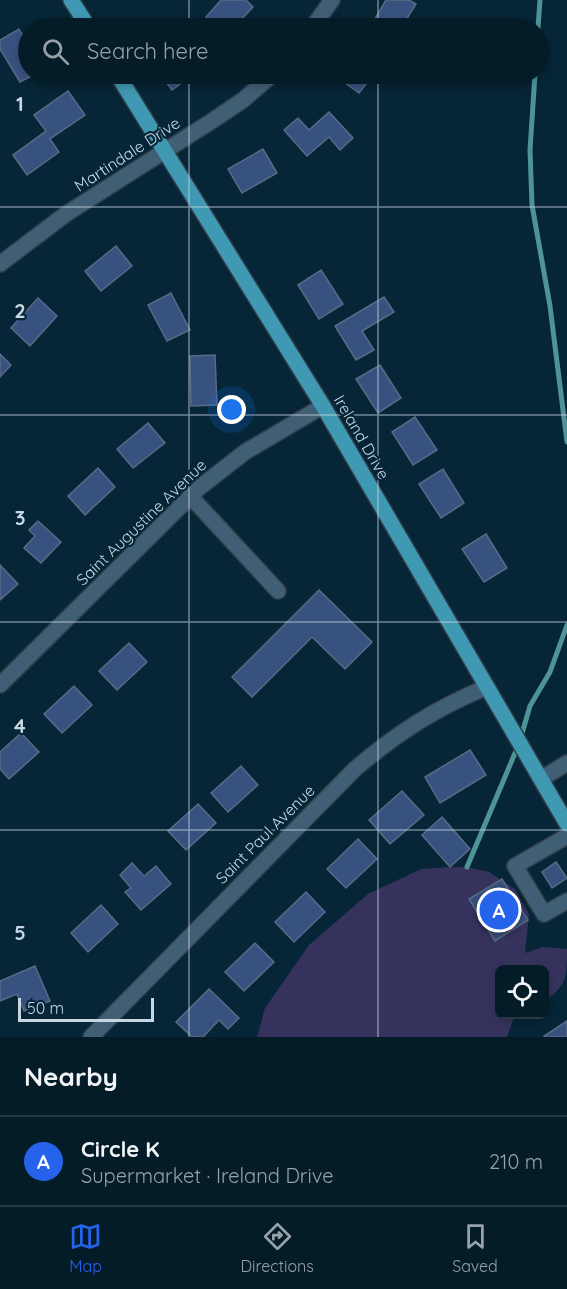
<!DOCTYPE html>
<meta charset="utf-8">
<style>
:root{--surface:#041c28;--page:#0d2530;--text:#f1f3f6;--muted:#97a1a8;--line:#253a45;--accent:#2563eb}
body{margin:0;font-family:Quicksand,sans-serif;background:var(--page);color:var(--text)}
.controls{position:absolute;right:18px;bottom:18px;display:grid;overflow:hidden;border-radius:9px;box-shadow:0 3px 9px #0003}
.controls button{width:54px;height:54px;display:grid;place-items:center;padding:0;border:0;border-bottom:2px solid var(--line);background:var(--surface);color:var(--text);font:30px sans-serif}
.scale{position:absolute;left:18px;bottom:15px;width:136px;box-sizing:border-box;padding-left:6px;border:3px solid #c6d7e3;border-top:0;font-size:16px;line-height:21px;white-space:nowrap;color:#c6d7e3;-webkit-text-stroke:4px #062536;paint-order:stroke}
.you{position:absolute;left:232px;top:410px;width:21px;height:21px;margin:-15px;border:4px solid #fff;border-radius:50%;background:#1a73e8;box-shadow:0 0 0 9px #1a73e833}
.badge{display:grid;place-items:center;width:39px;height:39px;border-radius:50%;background:var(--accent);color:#fff;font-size:20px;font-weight:700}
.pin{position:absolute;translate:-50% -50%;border:3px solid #fff;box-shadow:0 2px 6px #0006}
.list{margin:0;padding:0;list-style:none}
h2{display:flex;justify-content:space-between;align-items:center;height:78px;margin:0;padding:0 24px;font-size:26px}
h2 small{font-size:20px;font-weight:400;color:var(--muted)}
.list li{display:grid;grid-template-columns:39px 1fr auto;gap:18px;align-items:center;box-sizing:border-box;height:90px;padding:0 24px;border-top:2px solid var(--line)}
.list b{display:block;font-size:22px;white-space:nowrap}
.list p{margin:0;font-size:20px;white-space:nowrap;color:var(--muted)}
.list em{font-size:20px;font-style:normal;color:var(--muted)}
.icon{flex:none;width:33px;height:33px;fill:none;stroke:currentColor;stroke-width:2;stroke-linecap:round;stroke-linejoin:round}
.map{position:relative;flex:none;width:567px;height:1037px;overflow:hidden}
.search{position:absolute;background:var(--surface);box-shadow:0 3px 9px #0003;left:18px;right:18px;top:18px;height:66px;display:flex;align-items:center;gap:15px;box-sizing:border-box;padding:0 21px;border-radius:33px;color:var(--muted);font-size:22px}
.sheet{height:168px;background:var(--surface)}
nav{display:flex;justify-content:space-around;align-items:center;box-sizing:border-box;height:84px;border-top:2px solid var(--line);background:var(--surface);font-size:16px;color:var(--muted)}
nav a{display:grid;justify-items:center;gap:3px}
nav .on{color:var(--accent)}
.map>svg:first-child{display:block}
.green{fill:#35335d}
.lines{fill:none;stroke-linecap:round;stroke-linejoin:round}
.stream{stroke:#4e9497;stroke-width:5}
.building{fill:#385280;stroke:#596a86;stroke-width:1.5}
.minor-casing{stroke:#303d4a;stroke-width:18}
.major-casing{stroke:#303d4a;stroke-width:18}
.minor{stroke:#415f74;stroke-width:15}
.major{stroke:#4099b2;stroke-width:15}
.grid{fill:none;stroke:#c6d7e3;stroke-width:1.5;stroke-opacity:0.55}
.labels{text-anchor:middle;stroke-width:4.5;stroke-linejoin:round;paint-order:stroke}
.street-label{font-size:16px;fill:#c6d7e3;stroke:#062536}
.grid-label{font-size:20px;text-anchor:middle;font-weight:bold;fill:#c6d7e3;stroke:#062536;stroke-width:4.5;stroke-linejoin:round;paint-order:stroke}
</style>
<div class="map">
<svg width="567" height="1037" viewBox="0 0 567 1037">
<rect width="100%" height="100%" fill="#062536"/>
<!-- green -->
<path class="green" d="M450,867H467L489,872L515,889L529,914L525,953L543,947L567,949C567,977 567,985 545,1001L544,970H500V1014L522,1015L513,1020L507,1037H257L265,1008L309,945L368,894L421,869Z"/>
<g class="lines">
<!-- stream -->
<g class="stream">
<path d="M538,28L540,0"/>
<path d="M535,74L530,150L532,205L550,306L567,442"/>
<path d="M521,737L530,706L550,672L567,625"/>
<path d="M467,867L518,746"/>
</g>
</g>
<!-- building -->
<g class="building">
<path d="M221,0H246L253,7L233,28H218L206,17Z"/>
<path d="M386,0H409L416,4L401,28H379L372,24Z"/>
<path d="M19,29L28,45V74H35L20,82L0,49V40Z"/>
<path d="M160,74H194L172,90Z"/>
<path d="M339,74H374L359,93L337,77Z"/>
<path d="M68,91L85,115L50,139L59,152L27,175L13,155L46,131L34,115Z"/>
<path d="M329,112L353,138L340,150L329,137L307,156L284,130L298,118L309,130Z"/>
<path d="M263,149L277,173L242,193L228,169Z"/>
<path d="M116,246L132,266L101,291L85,271Z"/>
<path d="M321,270L343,304L319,319L298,285Z"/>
<path d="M171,293L190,330L167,341L148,305Z"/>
<path d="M384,297L394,312L362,331L374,350L356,360L335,326Z"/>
<path d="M38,298L57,316L30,346L11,328Z"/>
<path d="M0,354L11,365L0,377Z"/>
<path d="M215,355L217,405L191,406L190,356Z"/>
<path d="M380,365L401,398L378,413L356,379Z"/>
<path d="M415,417L437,450L413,465L392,432Z"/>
<path d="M148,423L165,443L133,468L117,449Z"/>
<path d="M98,468L115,487L85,515L68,496Z"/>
<path d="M443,469L464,503L441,518L419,484Z"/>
<path d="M38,521L61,542L41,563L24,548L35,536L29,530Z"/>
<path d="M486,534L507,568L484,582L462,549Z"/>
<path d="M0,565L18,584L0,600Z"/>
<path d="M319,590L372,642L345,669L312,637L252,697L232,677Z"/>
<path d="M129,643L147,662L117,690L99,671Z"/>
<path d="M74,686L92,705L62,733L44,714Z"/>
<path d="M21,733L39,752L9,779L0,769V752Z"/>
<path d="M470,750L486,775L440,803L425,777Z"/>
<path d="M241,766L258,785L228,812L211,793Z"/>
<path d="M402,791L424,815L390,844L369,820Z"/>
<path d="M198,804L216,823L186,850L168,831Z"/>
<path d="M442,817L470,849L450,867L422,835Z"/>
<path d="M358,839L377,859L346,888L327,869Z"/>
<path d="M556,862L567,878L552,888L542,872Z"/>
<path d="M132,863L144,876L156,866L171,884L141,910L125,892L131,888L120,875Z"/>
<path d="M502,879L528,920L495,941L469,899Z"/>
<path d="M306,892L325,912L294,942L275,922Z"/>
<path d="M101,905L118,924L88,952L71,933Z"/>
<path d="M255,943L274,962L244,991L225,972Z"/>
<path d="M35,966L50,1001L24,1011L17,994L0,1001V981Z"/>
<path d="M209,989L239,1018L228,1029L219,1020L203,1037H192L176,1022Z"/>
<path d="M567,1021V1037H545L544,1036Z"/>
</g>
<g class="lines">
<!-- minor casing -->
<g class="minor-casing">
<g id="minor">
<path d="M312,28L332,0"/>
<path d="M0,264L66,214L215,119L243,100L273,74"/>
<path d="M190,496L278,591"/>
<path d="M0,685L199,488L245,452L323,406"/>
<path d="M541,779L567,763"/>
<path d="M567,836L515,866L544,914L567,901"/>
<path d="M91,1037L355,769C397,733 436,708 487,687"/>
</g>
</g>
<!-- major casing -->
<g class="major-casing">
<g id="major">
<path d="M71,0L89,28"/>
<path d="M117,74L323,406L567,824"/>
</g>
</g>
<!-- minor -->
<use href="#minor" class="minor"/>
<!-- major -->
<use href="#major" class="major"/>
</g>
<!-- grid -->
<path class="grid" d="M189,0V28M378,0V28M189,74V1037M378,74V1037M0,207H567M0,415H567M0,622H567M0,830H567"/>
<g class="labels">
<!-- street labels -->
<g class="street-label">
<text transform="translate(127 154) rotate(-33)" y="6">Martindale Drive</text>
<text transform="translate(362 437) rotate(60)" y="6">Ireland Drive</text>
<text transform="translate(141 522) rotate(-44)" y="6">Saint Augustine Avenue</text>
<text transform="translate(265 834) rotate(-45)" y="6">Saint Paul Avenue</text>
</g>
</g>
<g class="grid-label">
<text x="20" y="111">1</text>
<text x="20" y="318">2</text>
<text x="20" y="525">3</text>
<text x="20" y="733">4</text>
<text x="20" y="940">5</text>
</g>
</svg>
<div class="controls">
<button><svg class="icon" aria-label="locate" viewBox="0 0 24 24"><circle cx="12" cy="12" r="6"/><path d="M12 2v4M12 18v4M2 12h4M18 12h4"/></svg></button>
</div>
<div class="scale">50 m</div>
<div class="you"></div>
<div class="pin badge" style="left:499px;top:910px">A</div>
<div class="search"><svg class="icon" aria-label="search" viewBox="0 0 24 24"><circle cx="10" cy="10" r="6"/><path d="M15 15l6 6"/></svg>Search here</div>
</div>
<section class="sheet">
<h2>Nearby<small></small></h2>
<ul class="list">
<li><span class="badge">A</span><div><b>Circle K</b><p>Supermarket · Ireland Drive</p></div><em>210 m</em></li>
</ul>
</section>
<nav>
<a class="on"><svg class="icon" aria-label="map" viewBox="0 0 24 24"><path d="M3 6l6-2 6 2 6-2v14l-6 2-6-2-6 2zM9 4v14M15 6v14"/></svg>Map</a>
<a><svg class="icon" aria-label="directions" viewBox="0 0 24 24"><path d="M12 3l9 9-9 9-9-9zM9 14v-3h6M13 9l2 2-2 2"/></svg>Directions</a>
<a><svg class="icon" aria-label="saved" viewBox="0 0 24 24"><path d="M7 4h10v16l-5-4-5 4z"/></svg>Saved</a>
</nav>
